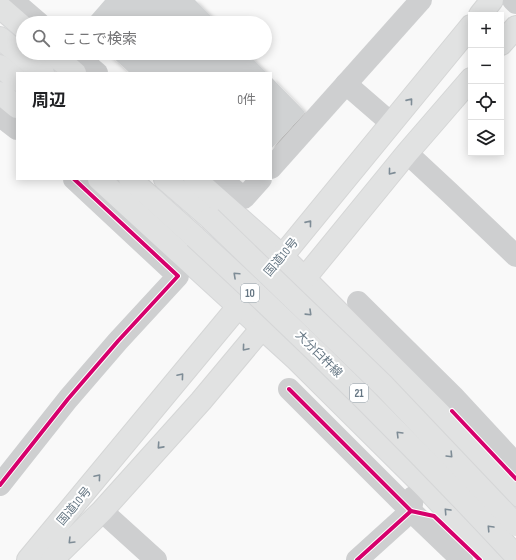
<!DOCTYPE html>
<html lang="ja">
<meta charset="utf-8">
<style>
:root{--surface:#fff;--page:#f6f6f6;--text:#202124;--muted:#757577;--line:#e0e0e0}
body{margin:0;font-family:"Sofia Sans Condensed","Noto Sans JP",sans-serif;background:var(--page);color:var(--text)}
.controls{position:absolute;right:12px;top:12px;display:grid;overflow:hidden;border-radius:0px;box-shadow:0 2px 10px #0003}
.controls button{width:36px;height:36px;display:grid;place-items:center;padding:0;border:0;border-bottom:1px solid var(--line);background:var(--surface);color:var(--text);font:20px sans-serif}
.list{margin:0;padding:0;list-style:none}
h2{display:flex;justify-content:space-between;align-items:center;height:52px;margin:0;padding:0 16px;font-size:17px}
h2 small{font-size:13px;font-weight:400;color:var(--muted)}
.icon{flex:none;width:22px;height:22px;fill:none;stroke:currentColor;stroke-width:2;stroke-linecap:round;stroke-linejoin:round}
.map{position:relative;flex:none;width:516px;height:560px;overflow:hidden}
.search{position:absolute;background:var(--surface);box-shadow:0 2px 10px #0003;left:16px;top:16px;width:256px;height:44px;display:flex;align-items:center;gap:10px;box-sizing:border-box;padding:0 14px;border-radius:22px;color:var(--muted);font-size:15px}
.panel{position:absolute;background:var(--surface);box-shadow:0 2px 10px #0003;left:16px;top:72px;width:256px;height:108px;border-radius:0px}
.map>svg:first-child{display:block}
.building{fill:#d0d2d3;filter:url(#shadow)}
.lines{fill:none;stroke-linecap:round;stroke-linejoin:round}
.major-casing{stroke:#d5d6d7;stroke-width:24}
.highway-casing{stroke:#d5d6d6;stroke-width:24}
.minor{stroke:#cecfd0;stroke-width:22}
.major{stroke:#e1e2e2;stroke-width:22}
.highway{stroke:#e1e2e2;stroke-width:22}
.major-bridge-casing{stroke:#d5d6d7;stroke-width:24;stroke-linecap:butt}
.major-bridge{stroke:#e1e2e2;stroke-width:22}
.cycleway-casing{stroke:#fff;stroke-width:6}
.cycleway{stroke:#d6006c;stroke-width:4}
.oneway{stroke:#7e8c96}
.labels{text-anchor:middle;stroke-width:4;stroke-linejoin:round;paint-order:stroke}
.shield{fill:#fff;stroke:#939fa8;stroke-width:1}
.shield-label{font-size:11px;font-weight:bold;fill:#657683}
.street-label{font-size:12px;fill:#657683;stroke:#fff}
</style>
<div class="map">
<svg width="516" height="560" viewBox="0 0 516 560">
<defs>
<filter id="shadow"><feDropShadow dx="3.5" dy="3.5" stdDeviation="2" flood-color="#0004"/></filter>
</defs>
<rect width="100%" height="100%" fill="#f9f9f9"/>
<!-- building -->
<g class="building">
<path d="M105,0H195L218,23H85Z"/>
<path d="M108,53H247L267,73H130Z"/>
<path d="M271,77L305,112L271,149Z"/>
</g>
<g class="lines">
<!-- major casing -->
<g class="major-casing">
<g id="major">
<path d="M0,7L23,27"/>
<path d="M0,38L43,73"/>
<path d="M52,53L75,73"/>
<path d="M0,66L17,80"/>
<path d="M0,93L17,107"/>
<path d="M99,179L297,360L427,489L493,560"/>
<path d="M130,179L195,237"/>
<path d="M165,179L210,218"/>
<path d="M195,179L282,256L442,416L516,495"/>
</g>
</g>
<!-- highway casing -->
<g class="highway-casing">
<g id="highway">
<path d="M480,15L492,0"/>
<path d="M501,44L516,27"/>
<path d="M28,560L247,296L275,265L471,26"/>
<path d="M52,560L102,511L201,401L262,328L304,279L407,153L471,79"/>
</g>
</g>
<!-- minor -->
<g class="minor">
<path d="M12,0L39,23"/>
<path d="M513,0L516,3"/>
<path d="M74,53L97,73"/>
<path d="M346,84L391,123"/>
<path d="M0,116L17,129"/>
<path d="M407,153L450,193L516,256"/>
<path d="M271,168L421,0"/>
<path d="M221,179L244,198L261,179"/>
<path d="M358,302L453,396L516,464"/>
<path d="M289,389L411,511L357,560"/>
<path d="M0,485L68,399L118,341L178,276L74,179"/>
<path d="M413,497L411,511L462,560"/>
<path d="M102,511L156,560"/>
</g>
<!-- major -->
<use href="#major" class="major"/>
<!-- highway -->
<use href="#highway" class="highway"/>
<!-- major-bridge casing -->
<g class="major-bridge-casing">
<g id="major-bridge">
<path d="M210,218L384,386L516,525"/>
<path d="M195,237C306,339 413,445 516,556"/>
</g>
</g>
<!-- major-bridge -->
<use href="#major-bridge" class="major-bridge"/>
<!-- cycleway casing -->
<g class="cycleway-casing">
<g id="cycleway">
<path d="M289,389L411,511L357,560"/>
<path d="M452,411L516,479"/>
<path d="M0,485L68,399L118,341L178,276L74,179"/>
<path d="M411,511L434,516L480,560"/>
</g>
</g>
<!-- cycleway -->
<use href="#cycleway" class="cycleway"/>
</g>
<!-- one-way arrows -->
<defs><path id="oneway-chevron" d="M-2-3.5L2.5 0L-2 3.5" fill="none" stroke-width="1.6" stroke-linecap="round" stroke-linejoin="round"/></defs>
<g class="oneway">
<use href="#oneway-chevron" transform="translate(410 101) rotate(-51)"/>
<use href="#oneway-chevron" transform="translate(391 172) rotate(129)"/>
<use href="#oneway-chevron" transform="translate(309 223) rotate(-51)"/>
<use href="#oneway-chevron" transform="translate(236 275) rotate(-137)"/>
<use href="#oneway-chevron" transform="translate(309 313) rotate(44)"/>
<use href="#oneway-chevron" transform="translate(245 348) rotate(130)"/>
<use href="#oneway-chevron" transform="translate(181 376) rotate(-50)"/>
<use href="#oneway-chevron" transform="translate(399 434) rotate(-135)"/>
<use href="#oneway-chevron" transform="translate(160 446) rotate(132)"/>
<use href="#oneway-chevron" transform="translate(450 455) rotate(46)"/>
<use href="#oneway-chevron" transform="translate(98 477) rotate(-50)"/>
<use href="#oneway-chevron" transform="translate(447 511) rotate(-133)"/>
<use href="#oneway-chevron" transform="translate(490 528) rotate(-133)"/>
<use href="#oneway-chevron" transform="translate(71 541) rotate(135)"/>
</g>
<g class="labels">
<!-- shield labels -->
<g class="shield">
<rect x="241" y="284" width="18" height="18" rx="3"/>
<rect x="350" y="384" width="18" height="18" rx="3"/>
</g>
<g class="shield-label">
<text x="250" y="297">10</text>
<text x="359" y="397">21</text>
</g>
<!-- street labels -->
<g class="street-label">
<text transform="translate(281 257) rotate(-50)" y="4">国道10号</text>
<text transform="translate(319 354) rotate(45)" y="4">大分臼杵線</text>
<text transform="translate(74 506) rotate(-50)" y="4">国道10号</text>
</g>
</g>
</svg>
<div class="controls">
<button>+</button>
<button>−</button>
<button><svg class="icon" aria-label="locate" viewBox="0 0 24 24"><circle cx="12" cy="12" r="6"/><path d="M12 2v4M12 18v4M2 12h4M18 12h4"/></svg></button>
<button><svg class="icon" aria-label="layers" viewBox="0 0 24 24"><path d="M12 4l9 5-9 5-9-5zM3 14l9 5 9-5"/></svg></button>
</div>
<div class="search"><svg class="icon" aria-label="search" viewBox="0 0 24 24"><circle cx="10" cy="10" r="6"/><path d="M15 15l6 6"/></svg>ここで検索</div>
<section class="panel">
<h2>周辺<small>0件</small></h2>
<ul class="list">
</ul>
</section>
</div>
